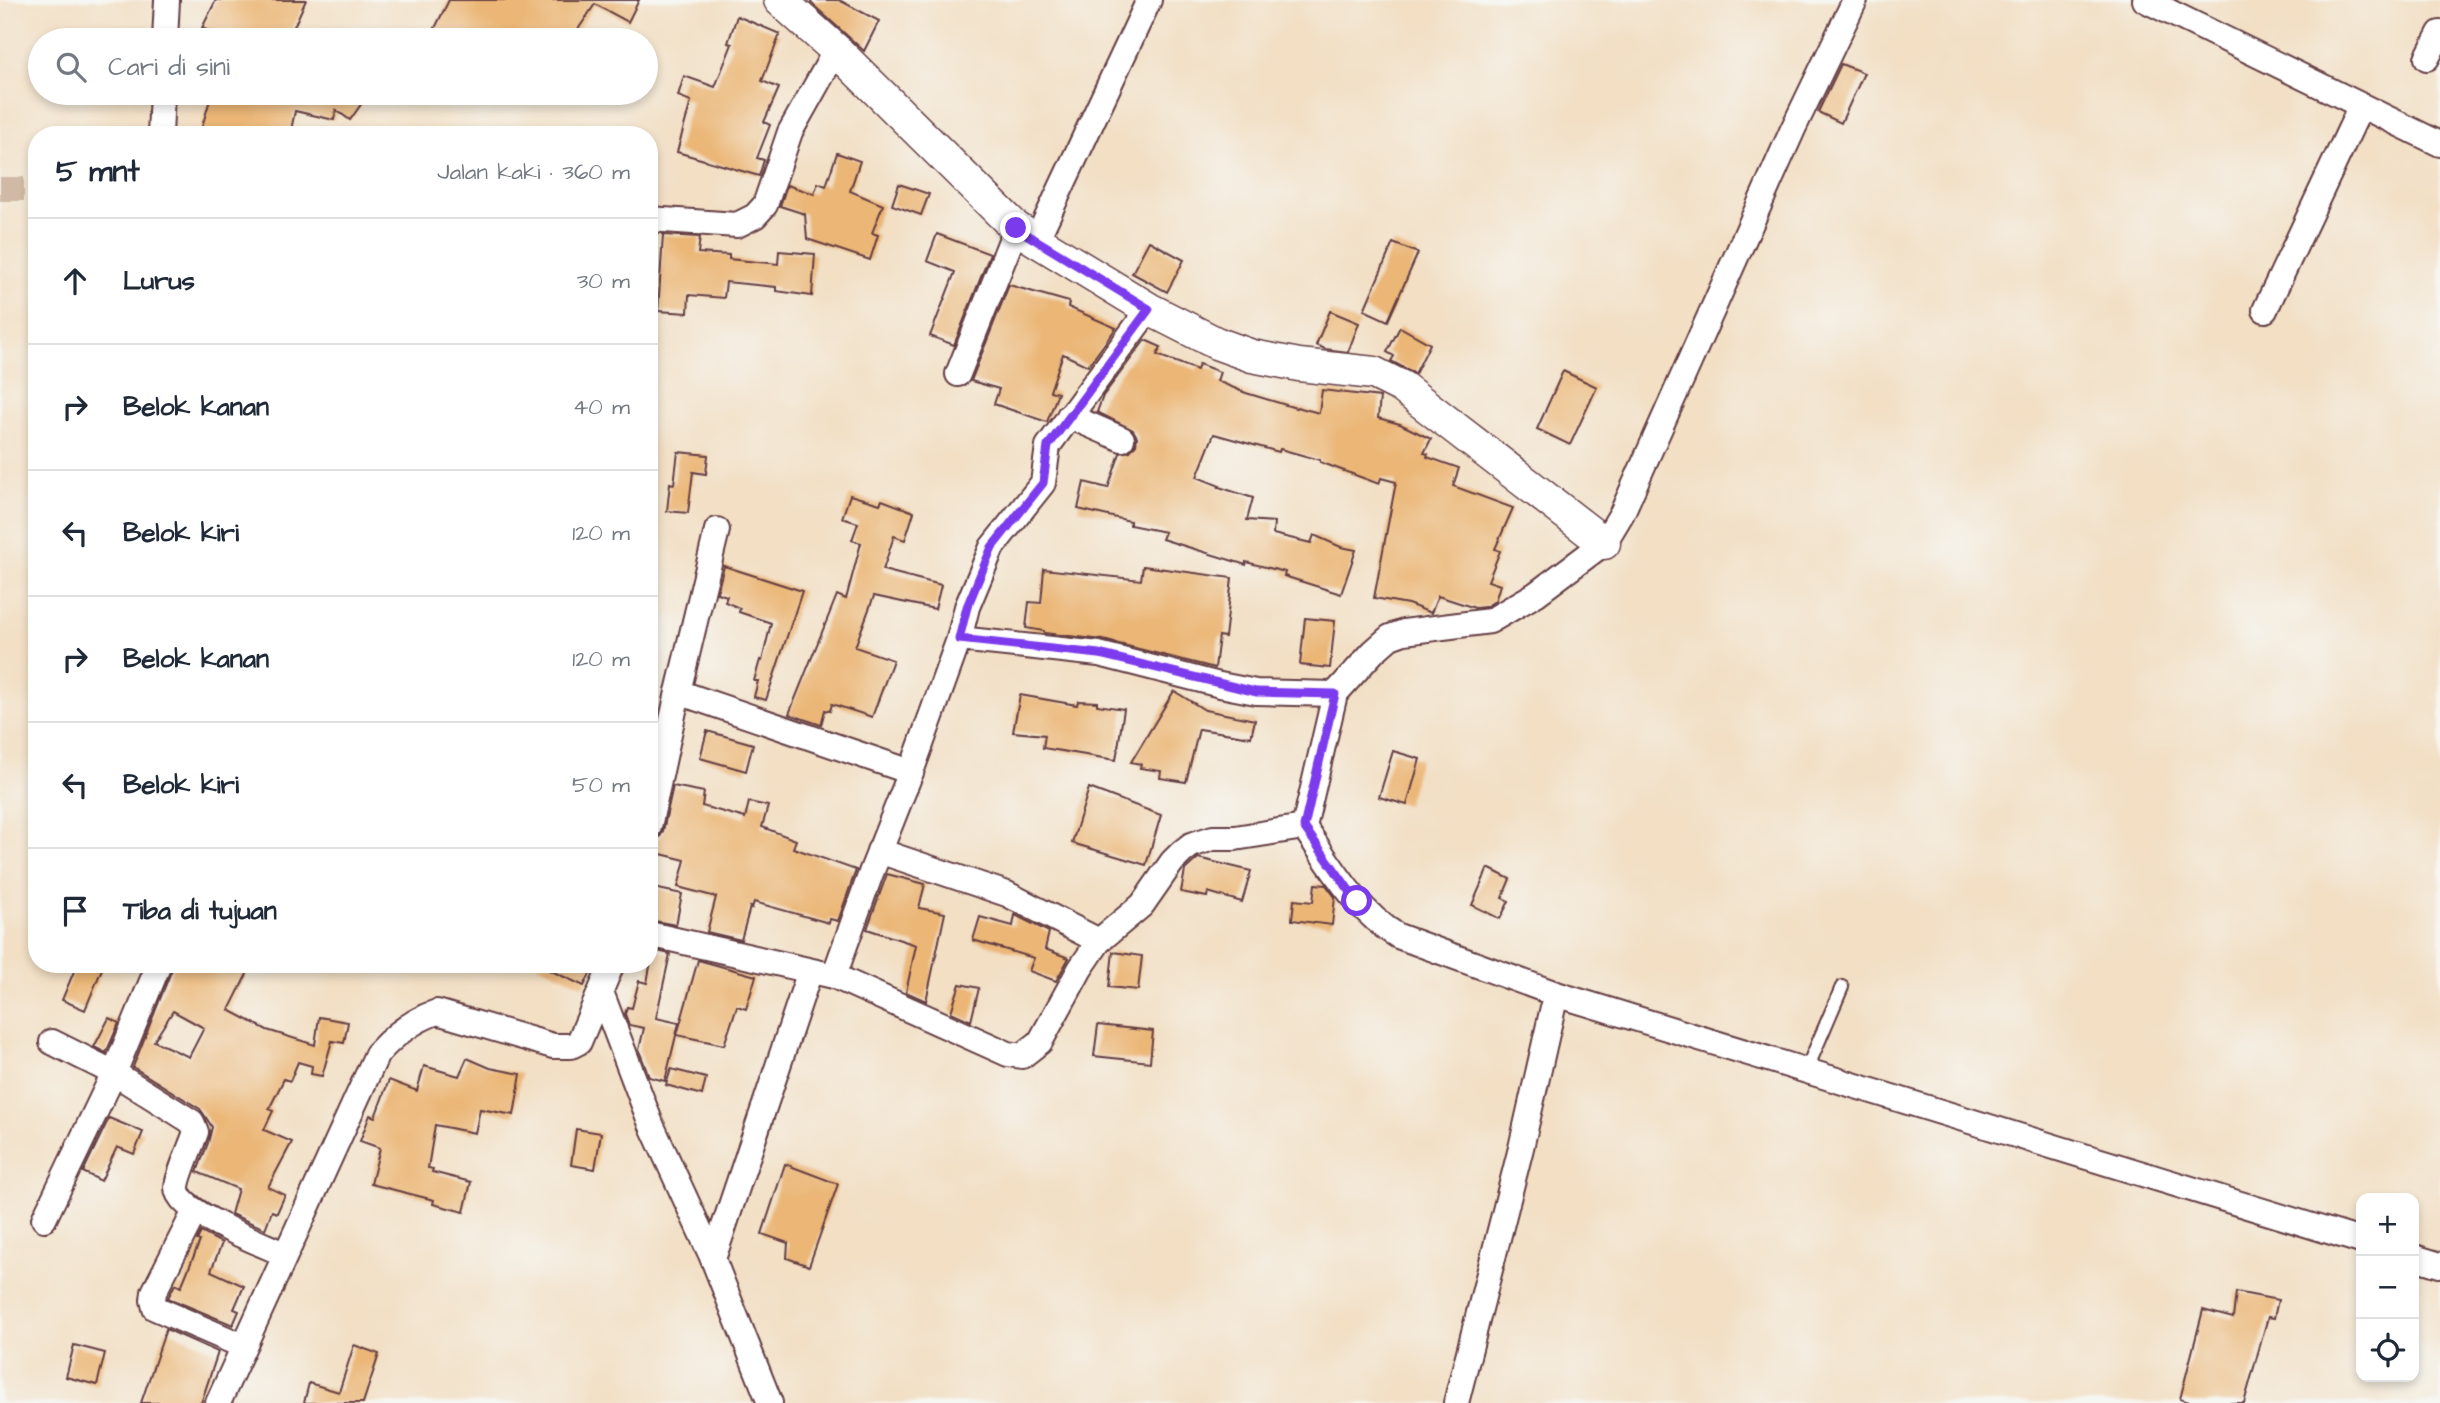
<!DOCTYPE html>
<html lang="id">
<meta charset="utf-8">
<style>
:root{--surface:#fff;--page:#f2f2f3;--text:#1f2937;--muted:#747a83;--line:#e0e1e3}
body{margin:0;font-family:"Architects Daughter",sans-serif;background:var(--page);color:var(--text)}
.controls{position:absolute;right:21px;bottom:21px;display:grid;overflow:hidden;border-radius:14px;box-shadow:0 4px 10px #0003}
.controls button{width:63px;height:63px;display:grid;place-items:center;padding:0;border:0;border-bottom:2px solid var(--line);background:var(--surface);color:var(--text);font:35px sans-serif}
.stop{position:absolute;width:21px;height:21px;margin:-16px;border:5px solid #7c3aed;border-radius:50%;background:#fff}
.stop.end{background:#7c3aed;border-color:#fff;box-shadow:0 2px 7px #0008}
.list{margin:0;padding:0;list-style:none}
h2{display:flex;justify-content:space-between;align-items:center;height:91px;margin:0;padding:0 28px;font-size:30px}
h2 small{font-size:23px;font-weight:400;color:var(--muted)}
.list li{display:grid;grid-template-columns:46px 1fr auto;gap:21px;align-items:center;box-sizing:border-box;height:126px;padding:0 28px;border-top:2px solid var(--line)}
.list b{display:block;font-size:26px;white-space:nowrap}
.list em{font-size:23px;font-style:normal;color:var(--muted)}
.icon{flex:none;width:38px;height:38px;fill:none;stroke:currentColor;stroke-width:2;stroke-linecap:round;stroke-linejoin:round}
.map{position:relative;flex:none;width:2440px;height:1403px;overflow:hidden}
.search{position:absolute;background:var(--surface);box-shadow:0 4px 10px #0003;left:28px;top:28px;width:630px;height:77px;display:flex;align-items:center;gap:18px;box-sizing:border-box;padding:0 24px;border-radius:38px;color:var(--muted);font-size:26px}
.panel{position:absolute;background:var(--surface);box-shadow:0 4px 10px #0003;left:28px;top:126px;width:630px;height:847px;border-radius:28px}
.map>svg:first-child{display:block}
.building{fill:#ebb676;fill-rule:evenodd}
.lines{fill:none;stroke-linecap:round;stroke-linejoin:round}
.minor-tunnel{stroke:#d0b9a5;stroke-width:24;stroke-dasharray:24 12;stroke-linecap:butt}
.service-casing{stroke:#633c42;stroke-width:16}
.minor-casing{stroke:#633c42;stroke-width:28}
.tertiary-casing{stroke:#633c42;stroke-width:35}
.service{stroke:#fff;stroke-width:12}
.minor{stroke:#fff;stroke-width:24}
.tertiary{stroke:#fff;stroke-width:32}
.route{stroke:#7c3aed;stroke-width:9}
</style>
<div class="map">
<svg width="2440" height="1403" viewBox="0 0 2440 1403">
<rect width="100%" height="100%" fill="#f6f6f2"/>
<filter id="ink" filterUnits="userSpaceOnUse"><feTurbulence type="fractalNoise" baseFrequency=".0143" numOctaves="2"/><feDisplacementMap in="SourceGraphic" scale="14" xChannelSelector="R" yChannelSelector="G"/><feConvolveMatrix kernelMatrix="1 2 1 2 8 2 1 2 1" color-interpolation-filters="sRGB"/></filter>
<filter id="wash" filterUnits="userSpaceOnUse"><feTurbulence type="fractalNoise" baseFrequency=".00686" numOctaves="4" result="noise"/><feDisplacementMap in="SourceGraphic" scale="28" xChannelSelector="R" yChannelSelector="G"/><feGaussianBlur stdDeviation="1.57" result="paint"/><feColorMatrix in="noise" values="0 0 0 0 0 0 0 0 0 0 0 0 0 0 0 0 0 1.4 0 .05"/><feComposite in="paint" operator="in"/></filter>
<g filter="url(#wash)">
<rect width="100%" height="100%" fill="#f2dfc4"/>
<g id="blocks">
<!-- building -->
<g class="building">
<path d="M216,0H306L288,40H220L221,36L202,28Z"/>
<path d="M449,0H639L628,22L595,4L571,40H429Z"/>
<path d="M812,0H839L879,21L864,51L811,3Z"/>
<path d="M737,16L780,34L762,81L779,88L764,122L770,125L757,158L764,160L759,176L677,152L691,101L678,96L684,76L715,87L732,44L728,43Z"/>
<path d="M1841,64L1864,73L1841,123L1818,112Z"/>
<path d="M212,93H369L350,120L336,110L334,120L295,111L290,135H216L201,130Z"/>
<path d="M837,153L860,161L850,191L883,205L872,233L878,235L870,260L807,239L805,214L780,206L787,185L814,194L818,183L826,186Z"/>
<path d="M899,184L929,194L921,215L892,205Z"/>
<path d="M937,234L990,254L954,345L930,336L955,272L927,261Z"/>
<path d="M663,235L700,237L698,253L729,255V259L778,264L779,251L815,254L812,296L776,291V287L726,282L724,298L689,295L688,313L658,311Z"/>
<path d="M1149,241L1184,260L1167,292L1132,273Z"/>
<path d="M1393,243L1418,253L1388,321L1364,310Z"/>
<path d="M1009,285L1069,302L1068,307L1116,328L1088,366L1063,354L1050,391L1058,393L1047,422L994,404L999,389L971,381Z"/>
<path d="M1330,311L1359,323L1348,352L1325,349L1316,345Z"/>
<path d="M1400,327L1430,344L1415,374L1391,361L1394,356L1387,352Z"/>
<path d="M1145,340L1161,347L1157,355L1197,370L1199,364L1220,372L1217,381L1246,393L1296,408L1297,407L1319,413L1322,390L1380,397L1378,418L1400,424L1431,439L1424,453L1428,454L1427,457L1459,468L1453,486L1513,508L1495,549L1500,551L1488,581L1500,585L1495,601L1485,607L1475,608L1438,596L1431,613L1408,604L1374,598L1396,482L1381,478L1379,484L1320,462V460L1280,449L1279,452L1214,434L1197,477L1220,486L1219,487L1253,498L1247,520L1274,522L1273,534L1311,543L1314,535L1341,547L1356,550L1341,594L1284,576L1285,572L1246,562V565L1162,539L1165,532L1130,525V521L1078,509L1084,482L1108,488L1120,453L1130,451L1136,444L1137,437L1133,430L1097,412L1103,396Z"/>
<path d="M1563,371L1597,387L1570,445L1537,429Z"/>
<path d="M678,452L708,455L706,474L693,472L688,513L667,511L670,483L674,484Z"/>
<path d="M850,495L880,504L882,500L914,512L905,540L894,536L883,570L941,585L935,609L874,596L855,647L893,660L872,717L832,704L830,711L825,710L821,725L789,714L837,595L846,599L861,543L852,540L858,523L842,518Z"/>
<path d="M724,566L802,591L766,700L754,697L758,681H754L760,660L762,661L771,623L739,612L740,608L725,602L727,596L717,593Z"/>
<path d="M1143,566L1232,578L1225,637L1219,636L1215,668L1103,640L1044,633V631L1026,628L1029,602L1041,603L1044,569L1141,580Z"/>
<path d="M1305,618L1335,621L1330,668L1300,665Z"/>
<path d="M1174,691L1205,710L1255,720L1251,737L1199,729L1186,782L1160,778L1161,771L1140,768L1141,764L1131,762Z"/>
<path d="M1020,695L1077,705L1078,701L1097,702V705L1124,709L1116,760L1043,748L1045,735L1013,732Z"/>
<path d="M707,731L753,744L746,771L700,758Z"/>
<path d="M1393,751L1420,759L1407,805L1379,797Z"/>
<path d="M673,786L704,792L702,806L745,818L749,802L768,806L762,827L796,840L793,848L856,870L838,921L830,919L829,923L754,902L752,908L750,907L741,940L707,932L716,897L678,887L685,860L649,851L650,841L660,837L663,831Z"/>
<path d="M1089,788L1161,815L1146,865L1072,843Z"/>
<path d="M1198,858L1251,871L1242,902L1208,892L1207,897L1181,892L1185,870Z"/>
<path d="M1488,868L1510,879L1502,898L1509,901L1500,919L1472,905Z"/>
<path d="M887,874L925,884L919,908L945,913L926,1001L906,992L916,945L867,929Z"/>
<path d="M1315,884L1326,885L1335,897L1332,925L1292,920L1294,900L1313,902Z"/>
<path d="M649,887L682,894L676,925L649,920Z"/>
<path d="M1015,915L1049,932L1045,949L1069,958L1056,981L1029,971L1034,958L973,940L980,917L1013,926Z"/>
<path d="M653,950L670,954L656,1018L679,1023L665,1081L649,1077L639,1050L644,1028L629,1025L625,1014L627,1007L632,1008L639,981L647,983Z"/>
<path d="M1113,952L1142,956L1138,990L1109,987Z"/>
<path d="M698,960L756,976L746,1009L737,1006L724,1045L677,1035Z"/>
<path d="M77,964H104L85,1010L62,1000Z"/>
<path d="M174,964H232L248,972L229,1010L267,1030L315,1045L319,1017L348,1022L344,1043L332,1041L322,1076L311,1074L312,1066L298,1062L290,1081L284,1079L269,1109L273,1111L264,1130L292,1142L268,1187L285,1195L277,1213L272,1211L265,1229L231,1214L238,1189L197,1172L208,1143L212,1127L205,1116L200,1109L133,1067ZM173,1011L204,1028L189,1057L154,1041Z"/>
<path d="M536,964H595L584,986Z"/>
<path d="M960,984L979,988L971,1021L951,1012Z"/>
<path d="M109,1018L119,1023L106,1053L94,1047Z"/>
<path d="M1098,1025L1153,1031L1150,1062L1094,1056Z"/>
<path d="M467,1058L490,1068L521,1074L514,1115L480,1109L475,1133L435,1125L428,1168L433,1169L432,1172L471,1182L464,1212L433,1204L434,1200L371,1184L380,1148L360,1141L370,1115L375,1117L389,1080L417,1091L424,1066L459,1076Z"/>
<path d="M671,1069L706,1078L702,1095L666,1085Z"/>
<path d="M109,1118L143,1132L134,1154L117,1147L101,1181L83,1172Z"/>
<path d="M576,1129L601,1133L595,1169L571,1165Z"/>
<path d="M785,1164L838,1184L809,1266L787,1258L788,1243L762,1234Z"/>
<path d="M201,1232L222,1243L211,1271L244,1286L234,1309L239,1311L233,1325L168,1298L175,1284L181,1287L200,1241L197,1240Z"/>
<path d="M2236,1292L2278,1300L2274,1318L2268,1317L2244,1403H2192L2180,1399L2203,1310L2233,1318Z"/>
<path d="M166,1329L218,1352L201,1403H141Z"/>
<path d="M74,1345L105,1353L97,1385L66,1377Z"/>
<path d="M354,1345L379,1354L363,1403H304L309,1383L339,1392Z"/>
</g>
</g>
</g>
<g filter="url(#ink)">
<use href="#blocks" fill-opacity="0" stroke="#633c42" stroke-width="2"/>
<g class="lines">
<!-- minor-tunnel -->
<path class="minor-tunnel" d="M0,189H37"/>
<!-- service casing -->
<g class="service-casing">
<path id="service" d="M1806,1071L1842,987"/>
</g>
<!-- minor casing -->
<g class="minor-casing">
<g id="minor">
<path d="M2145,0L2440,144"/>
<path d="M165,40L167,0"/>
<path d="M2427,58L2440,33"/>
<path d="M160,135L162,93"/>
<path d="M649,219L737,225L755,216L765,205L790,132L836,50"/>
<path d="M1036,241L1149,0"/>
<path d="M2265,310L2361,106"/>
<path d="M958,374L1016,228"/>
<path d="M1069,416L1122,439"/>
<path d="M959,639L1099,654L1220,685L1256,692L1335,694"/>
<path d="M678,692L717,530"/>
<path d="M649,827L678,692L911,772"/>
<path d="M879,851L1007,894L1099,941"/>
<path d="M649,934L834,976L1008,1054L1022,1056L1040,1042L1080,969L1099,941L1142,905L1172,862L1182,852L1191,845L1213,838H1235L1304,827"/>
<path d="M834,976L871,873L911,772L959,639L967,607L992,547L1043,483L1048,446L1149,309"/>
<path d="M601,992L651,1124L713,1259"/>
<path d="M1556,994L2361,1241"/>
<path d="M52,1042L114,1073L192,1122L196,1132C192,1144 177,1177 177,1188C177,1212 263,1244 284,1254"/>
<path d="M195,1211L154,1292L153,1300L155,1308L243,1346"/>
<path d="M44,1219L114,1073L159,964"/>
<path d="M2414,1257L2440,1265"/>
<path d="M218,1403L377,1054C394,1035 413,1020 437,1012L553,1046H571L579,1042L612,964"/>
<path d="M770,1403L713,1259L810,971"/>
<path d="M1456,1403L1521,1148L1556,994L1398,936C1356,911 1331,866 1304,827L1335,694L1373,652L1390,637L1404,632L1490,621L1536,594L1604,543L1622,513L1793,129L1855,0"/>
</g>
</g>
<!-- tertiary casing -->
<g class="tertiary-casing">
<path id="tertiary" d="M780,0L836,50L1016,228L1149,309L1216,343L1252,356L1299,365L1374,373L1402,387L1604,543"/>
</g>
<!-- service -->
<use href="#service" class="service"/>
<!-- minor -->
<use href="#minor" class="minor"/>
<!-- tertiary -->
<use href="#tertiary" class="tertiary"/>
</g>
</g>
<g class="lines" filter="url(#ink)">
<!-- route -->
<path class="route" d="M1016,228L1149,309L1048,446L1043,483L992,547L967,607L959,639L1099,654L1256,692L1335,694L1304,827L1357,901"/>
</g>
</svg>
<div class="controls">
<button>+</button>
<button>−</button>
<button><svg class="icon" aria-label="locate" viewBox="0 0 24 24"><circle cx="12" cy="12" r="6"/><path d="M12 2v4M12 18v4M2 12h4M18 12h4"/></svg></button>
</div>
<div class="stop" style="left:1357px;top:901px"></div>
<div class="stop end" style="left:1016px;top:228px"></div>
<div class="search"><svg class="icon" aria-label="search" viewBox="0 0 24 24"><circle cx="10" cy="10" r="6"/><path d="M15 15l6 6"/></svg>Cari di sini</div>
<section class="panel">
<h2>5 mnt<small>Jalan kaki · 360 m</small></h2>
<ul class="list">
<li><svg class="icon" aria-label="ahead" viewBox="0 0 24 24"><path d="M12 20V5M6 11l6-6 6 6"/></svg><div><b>Lurus</b></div><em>30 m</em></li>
<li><svg class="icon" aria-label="right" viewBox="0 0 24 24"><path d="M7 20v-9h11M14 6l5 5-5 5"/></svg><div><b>Belok kanan</b></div><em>40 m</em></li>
<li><svg class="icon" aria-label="left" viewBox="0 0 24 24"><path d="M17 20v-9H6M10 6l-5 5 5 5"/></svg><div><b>Belok kiri</b></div><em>120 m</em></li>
<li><svg class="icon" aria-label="right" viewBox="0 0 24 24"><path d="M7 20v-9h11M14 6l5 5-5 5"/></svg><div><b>Belok kanan</b></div><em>120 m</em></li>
<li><svg class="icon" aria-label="left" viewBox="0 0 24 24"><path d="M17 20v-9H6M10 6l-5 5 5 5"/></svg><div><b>Belok kiri</b></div><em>50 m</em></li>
<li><svg class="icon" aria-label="arrive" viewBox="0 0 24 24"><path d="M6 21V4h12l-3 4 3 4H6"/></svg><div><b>Tiba di tujuan</b></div></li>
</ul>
</section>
</div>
